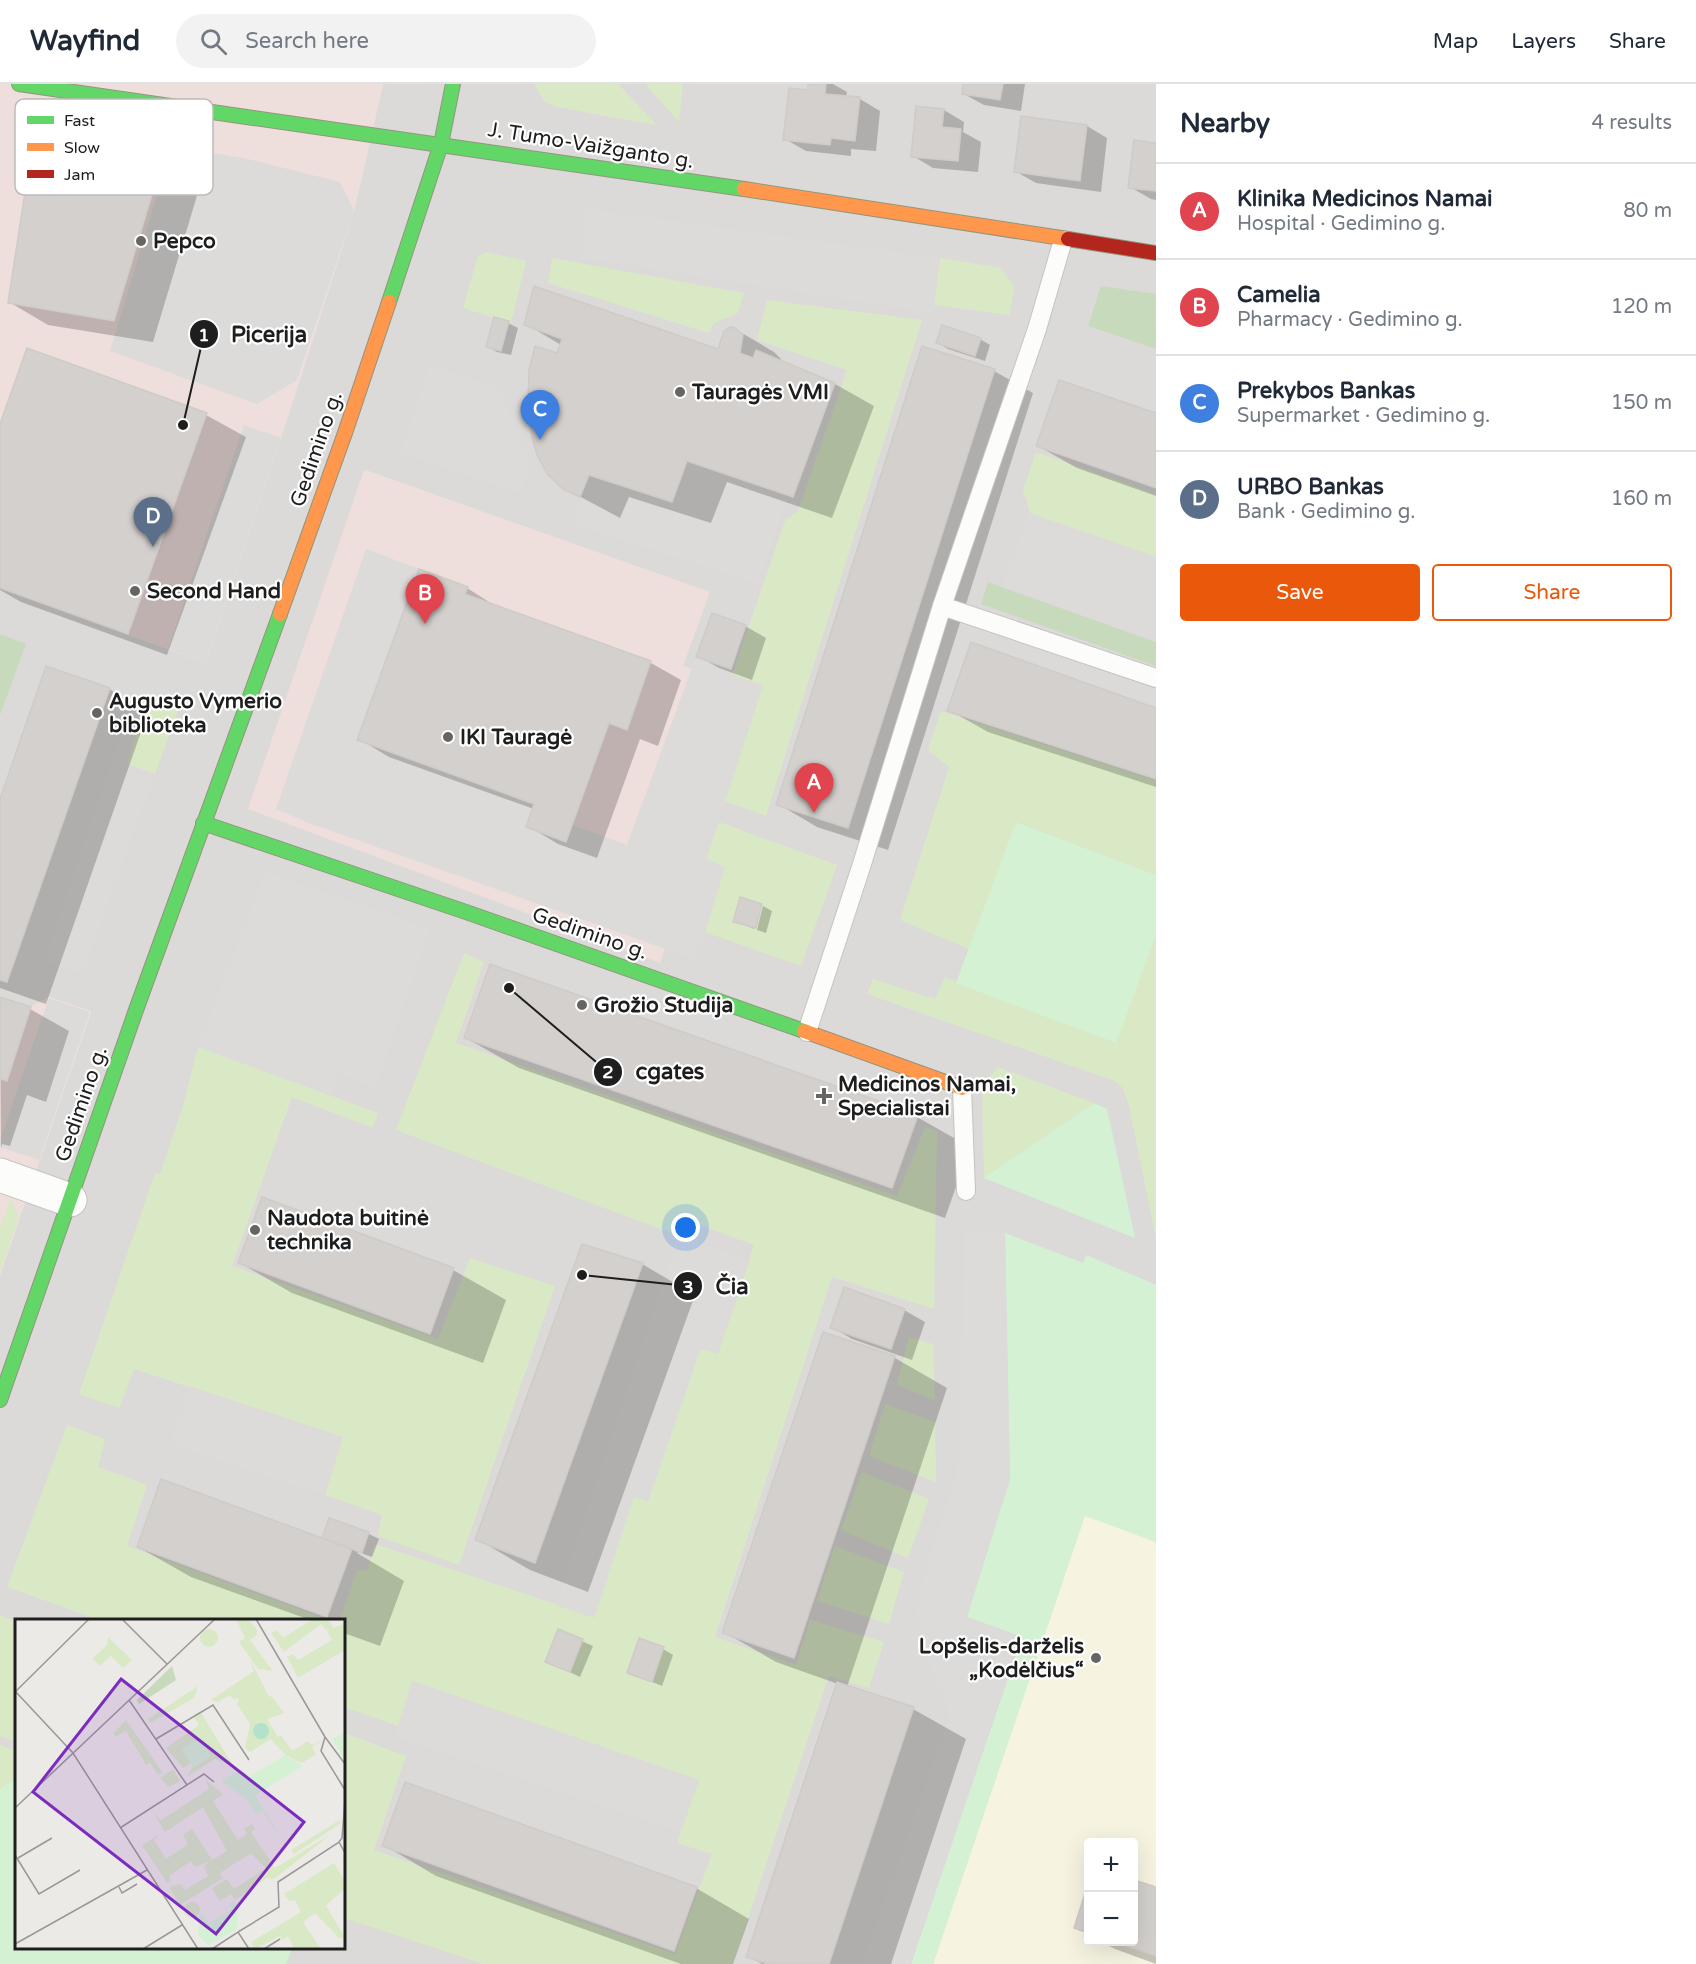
<!DOCTYPE html>
<meta charset="utf-8">
<style>
:root{--surface:#fff;--page:#f2f2f3;--text:#1f2937;--muted:#747a83;--line:#e0e1e3;--accent:#ea580c}
body{margin:0;font-family:"Varela Round",sans-serif;background:var(--page);color:var(--text)}
.controls{position:absolute;right:18px;bottom:18px;display:grid;overflow:hidden;border-radius:6px;box-shadow:0 6px 24px #0002}
.controls button{width:54px;height:54px;display:grid;place-items:center;padding:0;border:0;border-bottom:2px solid var(--line);background:var(--surface);color:var(--text);font:30px sans-serif}
.you{position:absolute;left:686px;top:1144px;width:21px;height:21px;margin:-15px;border:4px solid #fff;border-radius:50%;background:#1a73e8;box-shadow:0 0 0 9px #1a73e833}
.badge{display:grid;place-items:center;width:39px;height:39px;border-radius:50%;background:var(--accent);color:#fff;font-size:20px;font-weight:700}
.pin{position:absolute;translate:-50% -50px;filter:drop-shadow(0 2px 3px #0008)}
.pin::after{content:'';position:absolute;top:32px;width:21px;height:18px;background:inherit;clip-path:polygon(0 0,100% 0,50% 100%)}
.list{margin:0;padding:0;list-style:none}
h2{display:flex;justify-content:space-between;align-items:center;height:78px;margin:0;padding:0 24px;font-size:26px}
h2 small{font-size:20px;font-weight:400;color:var(--muted)}
.list li{display:grid;grid-template-columns:39px 1fr auto;gap:18px;align-items:center;box-sizing:border-box;height:96px;padding:0 24px;border-top:2px solid var(--line)}
.list b{display:block;font-size:22px;white-space:nowrap}
.list p{margin:0;font-size:20px;white-space:nowrap;color:var(--muted)}
.list em{font-size:20px;font-style:normal;color:var(--muted)}
.actions{display:flex;gap:12px;padding:18px 24px}
.actions a{flex:1;padding:14px 0;border:2px solid var(--accent);border-radius:6px;text-align:center;font-size:21px;color:var(--accent)}
.actions .main{background:var(--accent);color:#fff}
.icon{flex:none;width:33px;height:33px;fill:none;stroke:currentColor;stroke-width:2;stroke-linecap:round;stroke-linejoin:round}
.map{position:relative;flex:none;width:1156px;height:1880px;overflow:hidden}
header{display:flex;align-items:center;gap:36px;box-sizing:border-box;height:84px;padding:0 30px;background:var(--surface);border-bottom:2px solid var(--line)}
header strong{font-size:28px}
nav{display:flex;gap:33px;margin-inline-start:auto;font-size:21px}
.search{width:420px;height:54px;background:var(--page);display:flex;align-items:center;gap:15px;box-sizing:border-box;padding:0 21px;border-radius:33px;color:var(--muted);font-size:22px}
main{display:flex}
aside{flex:1;background:var(--surface)}
.map>svg:first-child{display:block}
.residential{fill:#dbdad8;fill-rule:evenodd}
.commercial{fill:#eededc}
.education{fill:#f6f4e1;fill-rule:evenodd}
.grass{fill:#d9e9c6}
.forest{fill:#c8dabc}
.park{fill:#d4f2d3}
.parking{fill:#dcdbda}
.shadow{fill:#0003}
.building{fill:#d3d0cd;stroke:#cfcbc7;stroke-width:1.5}
.lines{fill:none;stroke-linecap:round;stroke-linejoin:round}
.lane-casing{stroke:#c5c4c2;stroke-width:20}
.street-casing{stroke:#c5c4c2;stroke-width:35}
.fast-casing{stroke:#94957f;stroke-width:16}
.slow-casing{stroke:#94957f;stroke-width:16}
.jam-casing{stroke:#94957f;stroke-width:16}
.lane{stroke:#fcfcfb;stroke-width:18}
.street{stroke:#fcfcfb;stroke-width:33}
.fast{stroke:#63d668;stroke-width:14}
.slow{stroke:#ff974d;stroke-width:14}
.jam{stroke:#b3261e;stroke-width:14}
.poi-dot{fill:#666564;stroke:#fff;stroke-width:2}
.labels{text-anchor:middle;stroke-width:4.5;stroke-linejoin:round;paint-order:stroke}
.street-label{font-size:21px;fill:#1e1e1e;stroke:#fff}
.poi-label{font-size:21px;font-weight:bold;fill:#1e1e1e;stroke:#fff;text-anchor:start}
.inset-road{fill:none;stroke:#9a9896;stroke-width:1.5}
.view{fill:#7b2cbf;fill-opacity:0.15;stroke:#7b2cbf;stroke-width:3}
.inset-edge{fill:none;stroke:#1e1e1e;stroke-width:3}
.key{fill:#fff;stroke:#bcbcbc;stroke-width:1.5}
.key-label{font-size:16px;fill:#1e1e1e}
.leader{fill:none;stroke:#1e1e1e;stroke-width:2}
.callout-dot{fill:#1e1e1e;stroke:#fff;stroke-width:2}
.mark-label{font-size:18px;text-anchor:middle;font-weight:bold;fill:#fff}
.callout-label{font-size:22px;text-anchor:middle;font-weight:bold;fill:#1e1e1e;stroke:#fff;stroke-width:4.5;stroke-linejoin:round;paint-order:stroke}
</style>
<header>
<strong>Wayfind</strong>
<div class="search"><svg class="icon" aria-label="search" viewBox="0 0 24 24"><circle cx="10" cy="10" r="6"/><path d="M15 15l6 6"/></svg>Search here</div>
<nav><a>Map</a><a>Layers</a><a>Share</a></nav>
</header>
<main>
<div class="map">
<svg width="1156" height="1880" viewBox="0 0 1156 1880">
<rect width="100%" height="100%" fill="#eceae6"/>
<!-- residential -->
<path class="residential" d="M383,0H1156V1880H0V1191L91,928L49,913L31,923L0,913V504L206,579L281,354L354,127ZM365,386L709,508L683,582ZM16,1536H344V1864H16ZM1088,1758H1134V1858H1088Z"/>
<!-- commercial -->
<g class="commercial">
<path d="M0,0H383L354,127L281,354L206,579L0,504Z"/>
<path d="M364,386L710,508L683,582L754,608L660,879L248,725Z"/>
<path d="M0,913L31,923L49,913L91,927L0,1191Z"/>
</g>
<!-- education -->
<path class="education" d="M1085,1431L1156,1458V1880H933ZM1088,1758H1134V1858H1088Z"/>
<!-- grass -->
<g class="grass">
<path d="M534,0H618L657,41L556,23L545,18Z"/>
<path d="M645,0H683L679,38Z"/>
<path d="M487,168L526,177L511,239L463,224L478,172Z"/>
<path d="M552,174L744,209L738,229L714,239L709,249L548,199Z"/>
<path d="M940,174L1001,184L1014,202L1010,231L934,221Z"/>
<path d="M767,216L922,236L766,732L725,717L763,602L732,591L785,437L798,427L847,286L757,256Z"/>
<path d="M1036,368L1156,410V473L1030,429L1023,406Z"/>
<path d="M148,613L179,624L155,690L127,680Z"/>
<path d="M941,627L1156,697V791L1017,738L969,865L900,836L949,683L928,666Z"/>
<path d="M719,738L837,781L801,882L705,848L725,783L706,775Z"/>
<path d="M1156,851V1154L1129,1022L1123,1004L1115,997L867,910L873,895L935,915L945,893L1115,959Z"/>
<path d="M464,869L484,878L456,959L897,1112L925,1043L937,1047L934,1225L832,1193L715,1553L796,1581L810,1536L884,1558L869,1604L829,1592L733,1880H483L344,1834V1649L406,1672L374,1766L675,1870L712,1770L677,1759L699,1696L413,1597L398,1642L344,1623V1536H340L357,1485L367,1487L375,1460L594,1533L634,1413L648,1417L701,1264L718,1270L754,1161L697,1140L690,1156L396,1046Z"/>
<path d="M198,963L378,1029L373,1044L292,1013L232,1182L438,1255L470,1174L555,1202L459,1481L378,1452L382,1431L325,1411L343,1353L134,1285L119,1324L79,1310L155,1089L160,1090L183,1022Z"/>
<path d="M998,983L1094,1019L984,1094L982,1002Z"/>
<path d="M11,1113L19,1134L0,1188V1143Z"/>
<path d="M909,1253L933,1260L935,1316L897,1301Z"/>
<path d="M885,1320L935,1338L936,1398L869,1372Z"/>
<path d="M67,1341L105,1355L98,1383L147,1401L127,1462L329,1536H100L7,1503Z"/>
<path d="M862,1388L929,1415L908,1474L841,1446Z"/>
<path d="M835,1462L904,1488L889,1540L817,1517Z"/>
<path d="M0,1531L16,1537V1658L0,1652Z"/>
<path d="M0,1661L16,1667V1694L0,1705Z"/>
</g>
<!-- forest -->
<g class="forest">
<path d="M1101,202L1156,210V265L1088,242Z"/>
<path d="M988,498L1156,558V582L981,520Z"/>
<path d="M0,550L26,560L0,631Z"/>
</g>
<!-- park -->
<g class="park">
<path d="M1016,738L1156,791V851L1116,959L956,899Z"/>
<path d="M1094,1019L1107,1025L1135,1154L984,1094Z"/>
<path d="M1005,1149L1083,1179L1086,1171L1156,1201V1458L1085,1432L933,1880H911L1022,1553L967,1533L1010,1395Z"/>
<path d="M16,1694V1864H292L286,1880H0V1705Z"/>
</g>
<!-- parking -->
<g class="parking">
<path d="M172,62L248,75L340,98L354,127L297,296L257,320L110,267Z"/>
<path d="M587,125L940,174L933,229L582,174Z"/>
<path d="M430,280L498,304L531,378L520,409L400,369Z"/>
<path d="M244,341L281,354L206,579L168,565Z"/>
<path d="M687,377L788,411L757,500L574,440L580,413L589,391L672,418Z"/>
<path d="M1030,429L1156,473V558L1002,503Z"/>
<path d="M366,465L419,485L357,656L534,720L526,743L566,758L572,741L627,761L696,573L731,585L732,591L763,601L706,775L725,783L705,848L694,875L309,739L276,725Z"/>
<path d="M135,608L148,613L127,680L155,690L82,890L44,877Z"/>
<path d="M265,788L430,845L375,1003L339,990L331,1011L198,963Z"/>
<path d="M49,914L90,928L39,1076L0,1063V1056Z"/>
<path d="M965,1145L1005,1149L1010,1395L967,1533L1022,1553L911,1880H862L949,1635L945,1616L927,1573L916,1529L929,1474L957,1391L961,1310Z"/>
<path d="M678,1152L750,1176L718,1270L700,1265L648,1417L634,1413L594,1534L555,1521Z"/>
<path d="M190,1302L343,1353L325,1411L170,1360Z"/>
<path d="M412,1597L699,1696L680,1748L395,1652Z"/>
</g>
<!-- shadow -->
<g class="shadow">
<path d="M810,0H833L847,8L846,13L860,15L880,27L876,67L851,65V72L806,67L785,55L809,8Z"/>
<path d="M965,0H1025L1021,27L984,21L964,10Z"/>
<path d="M944,26L964,38L963,48L981,58L978,88L933,84L913,72Z"/>
<path d="M1087,42L1107,54L1101,108L1036,99L1015,87Z"/>
<path d="M1135,58L1156,60V116L1151,115L1130,103Z"/>
<path d="M166,63L205,85L153,258L48,241L9,218Z"/>
<path d="M508,239L518,244L511,271L497,268L487,262Z"/>
<path d="M526,240L719,267L735,245L774,268L781,275V278L835,300L874,322L832,434L727,398L711,439L629,413L620,434L564,404L558,271L561,261Z"/>
<path d="M980,255L990,261L985,277L948,265L938,259Z"/>
<path d="M28,266L206,331L246,353L167,571L21,518L0,506V345Z"/>
<path d="M994,287L1033,309L888,766L817,743L778,720Z"/>
<path d="M1060,298L1156,331V412L1077,384L1038,362Z"/>
<path d="M467,504L497,523L651,579L681,596L658,662L640,655L597,774L558,760L528,742L534,725L389,673L359,655Z"/>
<path d="M745,542L766,554L752,596L719,584L698,572Z"/>
<path d="M972,560L1156,625V703L988,648L949,626Z"/>
<path d="M109,605L148,628L46,920L0,904V719Z"/>
<path d="M741,815L762,821L754,845L735,837Z"/>
<path d="M763,822L772,827L766,849L757,846Z"/>
<path d="M0,914L30,925L69,947L46,1018L27,1011L10,1062L2,1060L1,1064Z"/>
<path d="M466,954L917,1033L970,1063L945,1134L519,984Z"/>
<path d="M240,1179L453,1186L506,1216L483,1279L292,1209Z"/>
<path d="M642,1180L695,1211L588,1508L530,1486L477,1455Z"/>
<path d="M904,1226L925,1238L912,1276L852,1255L832,1243Z"/>
<path d="M824,1250L895,1274L947,1304L847,1603L913,1625L966,1655L891,1880H762L748,1872L838,1600L776,1578L724,1548Z"/>
<path d="M330,1436L369,1450L379,1455L372,1473L358,1468L357,1469L404,1497L380,1562L344,1549V1536H310L191,1493L138,1463L323,1456Z"/>
<path d="M559,1547L593,1562L580,1593L547,1577Z"/>
<path d="M663,1565L673,1571L662,1602L628,1588Z"/>
<path d="M406,1700L696,1804L749,1835L733,1880H681L436,1792L384,1761Z"/>
<path d="M1134,1797L1156,1805V1880L1115,1865L1101,1858H1134Z"/>
<path d="M1088,1805V1850L1076,1843Z"/>
</g>
<!-- building -->
<g class="building">
<path d="M808,0H826L825,10L860,13L855,57L831,54L830,61L783,56L789,4L808,6Z"/>
<path d="M963,0H1003L1000,16L962,10Z"/>
<path d="M916,22L944,25L942,43L961,45L958,77L911,73Z"/>
<path d="M1021,32L1087,41L1080,97L1014,88Z"/>
<path d="M35,43L167,61L114,237L8,219Z"/>
<path d="M1134,56L1156,59V107L1128,104Z"/>
<path d="M534,202L718,265L724,247L730,243L735,244L743,251L740,269L753,274L756,266L835,299L793,413L687,377L672,418L589,391L580,413L563,405L548,391L537,371L532,353L528,316L529,286L535,262L557,269L562,255L524,241Z"/>
<path d="M494,233L509,237L501,267L486,263Z"/>
<path d="M942,241L981,254L975,272L936,259Z"/>
<path d="M922,262L995,285L848,744L776,721Z"/>
<path d="M27,264L207,329L128,550L0,504V340Z"/>
<path d="M1059,296L1156,329V404L1036,362Z"/>
<path d="M419,485L468,503L465,510L651,577L627,646L609,639L566,758L526,743L534,720L357,656Z"/>
<path d="M712,529L746,541L731,585L696,573Z"/>
<path d="M971,558L1156,624V695L947,627Z"/>
<path d="M46,582L110,604L7,898L0,896V715Z"/>
<path d="M740,813L762,820L756,844L733,838Z"/>
<path d="M490,880L918,1031L892,1104L464,954Z"/>
<path d="M0,913L31,923L7,997L0,995Z"/>
<path d="M262,1113L454,1184L430,1250L238,1179Z"/>
<path d="M582,1160L643,1179L535,1479L475,1456Z"/>
<path d="M844,1203L905,1225L891,1265L830,1244Z"/>
<path d="M823,1248L895,1272L794,1574L722,1549Z"/>
<path d="M161,1395L352,1465L327,1533L137,1463Z"/>
<path d="M329,1434L369,1448L362,1469L322,1454Z"/>
<path d="M558,1545L583,1555L570,1588L545,1578Z"/>
<path d="M639,1554L664,1563L652,1598L627,1589Z"/>
<path d="M837,1598L914,1623L829,1880H768L746,1873Z"/>
<path d="M405,1698L697,1803L674,1867L382,1762Z"/>
<path d="M1134,1796L1156,1803V1872L1114,1858H1134Z"/>
<path d="M1088,1800V1849L1074,1844Z"/>
</g>
<g class="lines">
<!-- lane casing -->
<g class="lane-casing">
<g id="lane">
<path d="M942,522L1156,594"/>
<path d="M807,948L862,780L942,522L1037,245L1063,156"/>
<path d="M962,1004L966,1107"/>
</g>
</g>
<!-- street casing -->
<g class="street-casing">
<path id="street" d="M0,1091L70,1116"/>
</g>
<!-- fast casing -->
<g class="fast-casing">
<g id="fast">
<path d="M19,0C260,36 502,68 744,105"/>
<path d="M389,218L441,60L453,0"/>
<path d="M203,739L466,828L804,947"/>
<path d="M0,1316L136,926L280,530"/>
</g>
</g>
<!-- slow casing -->
<g class="slow-casing">
<g id="slow">
<path d="M744,105L1068,155"/>
<path d="M280,530L345,349L389,218"/>
<path d="M804,947L962,1004"/>
</g>
</g>
<!-- jam casing -->
<g class="jam-casing">
<path id="jam" d="M1068,155L1156,169"/>
</g>
<!-- lane -->
<use href="#lane" class="lane"/>
<!-- street -->
<use href="#street" class="street"/>
<!-- fast -->
<use href="#fast" class="fast"/>
<!-- slow -->
<use href="#slow" class="slow"/>
<!-- jam -->
<use href="#jam" class="jam"/>
</g>
<!-- markers -->
<g class="poi-dot">
<circle cx="141" cy="157" r="6"/>
<circle cx="680" cy="308" r="6"/>
<circle cx="135" cy="507" r="6"/>
<circle cx="97" cy="629" r="6"/>
<circle cx="448" cy="653" r="6"/>
<circle cx="582" cy="921" r="6"/>
<path d="M821 1003h6v6h6v6h-6v6h-6v-6h-6v-6h6z"/>
<circle cx="255" cy="1146" r="6"/>
<circle cx="1096" cy="1574" r="6"/>
</g>
<g class="labels">
<!-- street labels -->
<g class="street-label">
<text transform="translate(591 61) rotate(9)" y="7">J. Tumo-Vaižganto g.</text>
<text transform="translate(316 365) rotate(-71)" y="7">Gedimino g.</text>
<text transform="translate(590 849) rotate(19)" y="7">Gedimino g.</text>
<text transform="translate(81 1020) rotate(-71)" y="7">Gedimino g.</text>
</g>
<!-- poi labels -->
<g class="poi-label">
<text x="153" y="164">Pepco</text>
<text x="692" y="315">Tauragės VMI</text>
<text x="147" y="514">Second Hand</text>
<text x="109" y="624">Augusto Vymerio<tspan x="109" dy="24">biblioteka</tspan></text>
<text x="460" y="660">IKI Tauragė</text>
<text x="594" y="928">Grožio Studija</text>
<text x="838" y="1007">Medicinos Namai,<tspan x="838" dy="24">Specialistai</tspan></text>
<text x="267" y="1141">Naudota buitinė<tspan x="267" dy="24">technika</tspan></text>
<text x="1084" y="1569" text-anchor="end">Lopšelis-darželis<tspan x="1084" dy="24">„Kodėlčius“</tspan></text>
</g>
</g>
<!-- overview -->
<g transform="translate(15 1535)">
<rect width="330" height="330" fill="#eceae6"/>
<path d="M221,0H234L242,11V16L235,21L258,52L243,50L236,40L224,23L230,19ZM298,0H313L319,10L311,11L306,5L269,33L256,14L262,11L268,19ZM330,4V31L283,59L272,38L278,35L283,41L317,21L312,12ZM185 19a9 9 0 1 1 18 0a9 9 0 1 1-18 0ZM93,18L117,41L108,49L96,37L85,47L77,40L92,26ZM235,40L254,78L257,77L269,94L252,100L263,118L266,116L277,132L293,122L296,126L307,122L297,128L301,135L287,144L270,136L256,120L235,133L230,129L235,105L222,85L224,79L219,81L215,76L203,83L196,81L239,52ZM183,67L179,79L135,104L133,100ZM185,92L219,148L200,140L173,157L177,149L196,137L167,130L176,144L168,149L151,129L184,106L178,97ZM111,101L118,111L148,154L143,156L135,144L131,146L111,112L101,118L98,114ZM158,150L165,162L154,168L145,159ZM191,161L208,175L198,182L223,221L232,215L229,210L237,205L240,210L236,213L260,249L318,214L259,260L252,259L220,281L216,275L205,282L197,269L212,260L219,270L251,249L236,234L205,254L208,259L165,286L154,268L166,265L170,271L193,257L189,247L195,242L180,248L176,242L154,257L156,262L152,264L127,226L147,214L139,221L151,240L173,225L168,216L177,210L197,241L212,232L188,188L150,213L138,193L146,201L194,170ZM325,201V205L279,235L276,231ZM319,244L330,262V274L328,271L311,287L330,318L325,320L300,294L288,303L306,330H279L273,317L267,321L265,317L240,330L236,323L286,293L280,281L274,282L269,275ZM169 291a8 8 0 1 1 16 0a8 8 0 1 1-16 0Z" fill="#d9e9c6"/>
<path d="M157,47L161,61L124,85L122,81Z" fill="#c8dabc"/>
<path d="M330,113V141L317,120ZM185,119L196,137L178,148L167,130ZM270,136L288,147L240,176L274,232L247,191L241,195L231,180L206,162L227,149L234,158ZM219,282L223,288L222,310L194,326L190,324L183,315L184,296L187,294L194,304L217,290L214,285Z" fill="#d4f2d3"/>
<path d="M238 112a8 8 0 1 1 16 0a8 8 0 1 1-16 0Z" fill="#b2e2cc"/>
<path class="inset-road" d="M107,0L152,45M241,0L310,118L330,145M0,72L58,134L183,330M0,73L74,0M114,81L172,166M310,118L306,132L330,171M141,120L198,86L234,141M0,189L200,0M105,209L189,155L199,163M324,223L327,219L330,181M0,236L24,275L65,251M3,239L37,219M104,268L107,274L122,265M223,313L264,288L263,263L324,223L330,234M0,325L132,251M128,330L167,306M197,330L223,313L234,330M249,330L265,320"/>
<path class="view" d="M106,60L289,203L201,315L18,173Z"/>
<rect width="330" height="330" class="inset-edge"/>
</g>
<!-- legend -->
<rect x="15" y="15" width="198" height="96" rx="9" class="key"/>
<rect x="27" y="32" width="27" height="8" fill="#63d668"/>
<rect x="27" y="59" width="27" height="8" fill="#ff974d"/>
<rect x="27" y="86" width="27" height="8" fill="#b3261e"/>
<g class="key-label">
<text x="64" y="42">Fast</text>
<text x="64" y="69">Slow</text>
<text x="64" y="96">Jam</text>
</g>
<!-- callouts -->
<path class="leader" d="M183 341L204 250M509 904L608 988M582 1191L688 1202"/>
<g class="callout-dot">
<circle cx="183" cy="341" r="6"/>
<circle cx="509" cy="904" r="6"/>
<circle cx="582" cy="1191" r="6"/>
<circle cx="204" cy="250" r="15"/>
<circle cx="608" cy="988" r="15"/>
<circle cx="688" cy="1202" r="15"/>
</g>
<g class="mark-label">
<text x="204" y="257">1</text>
<text x="608" y="994">2</text>
<text x="688" y="1209">3</text>
</g>
<g class="callout-label">
<text x="269" y="258">Picerija</text>
<text x="670" y="995">cgates</text>
<text x="732" y="1210">Čia</text>
</g>
</svg>
<div class="controls">
<button>+</button>
<button>−</button>
</div>
<div class="you"></div>
<div class="pin badge" style="left:814px;top:729px;background:#e0444e">A</div>
<div class="pin badge" style="left:425px;top:540px;background:#e0444e">B</div>
<div class="pin badge" style="left:540px;top:356px;background:#3f7fe0">C</div>
<div class="pin badge" style="left:153px;top:463px;background:#5c6f8a">D</div>
</div>
<aside>
<h2>Nearby<small>4 results</small></h2>
<ul class="list">
<li><span class="badge" style="background:#e0444e">A</span><div><b>Klinika Medicinos Namai</b><p>Hospital · Gedimino g.</p></div><em>80 m</em></li>
<li><span class="badge" style="background:#e0444e">B</span><div><b>Camelia</b><p>Pharmacy · Gedimino g.</p></div><em>120 m</em></li>
<li><span class="badge" style="background:#3f7fe0">C</span><div><b>Prekybos Bankas</b><p>Supermarket · Gedimino g.</p></div><em>150 m</em></li>
<li><span class="badge" style="background:#5c6f8a">D</span><div><b>URBO Bankas</b><p>Bank · Gedimino g.</p></div><em>160 m</em></li>
</ul>
<div class="actions"><a class="main">Save</a><a>Share</a></div>
</aside>
</main>
